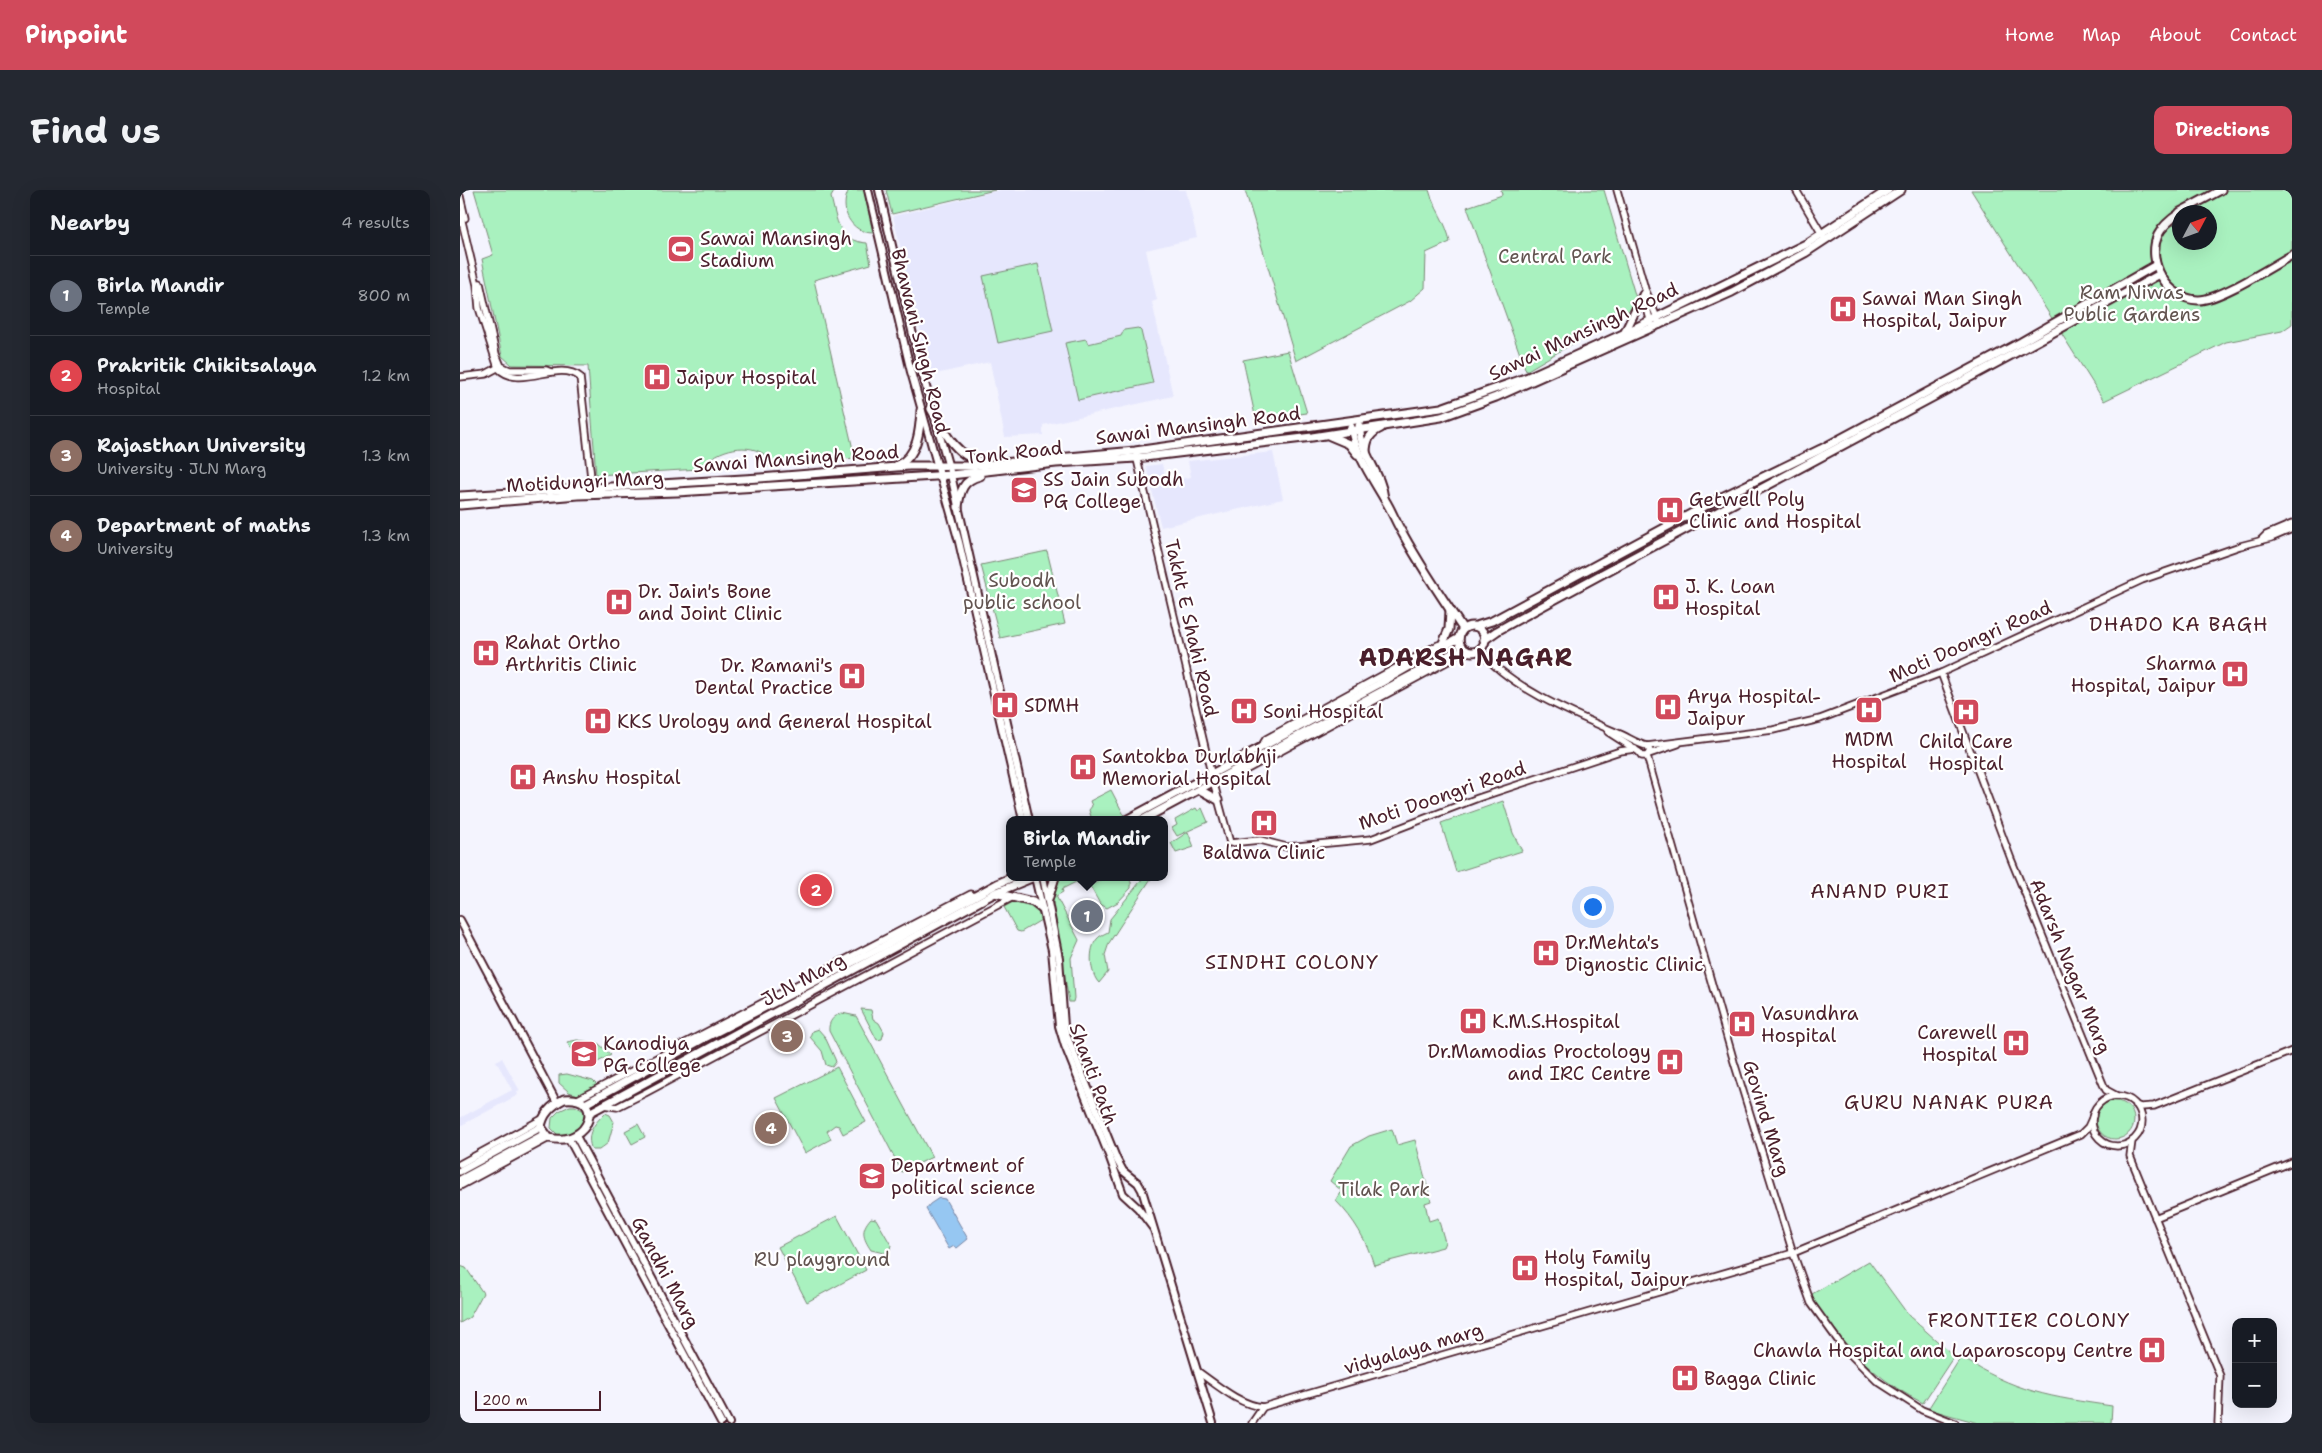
<!DOCTYPE html>
<meta charset="utf-8">
<style>
:root{--surface:#171b24;--page:#242831;--text:#f1f3f6;--muted:#9ea1a6;--line:#363941;--accent:#d1495b}
body{margin:0;font-family:"Shantell Sans",sans-serif;background:var(--page);color:var(--text)}
.controls{position:absolute;right:15px;bottom:15px;display:grid;overflow:hidden;border-radius:10px;box-shadow:0 5px 20px #0002}
.controls button{width:45px;height:45px;display:grid;place-items:center;padding:0;border:0;border-bottom:1px solid var(--line);background:var(--surface);color:var(--text);font:25px sans-serif}
.compass{position:absolute;left:1712px;top:15px;width:45px;height:45px;border-radius:50%;background:var(--surface);box-shadow:0 5px 20px #0002;rotate:49deg}
.scale{position:absolute;left:15px;bottom:12px;width:126px;box-sizing:border-box;padding-left:5px;border:2px solid #4a1f2b;border-top:0;font-size:14px;line-height:18px;white-space:nowrap;color:#4a1f2b;-webkit-text-stroke:4px #fff;paint-order:stroke}
.you{position:absolute;left:1132px;top:716px;width:18px;height:18px;margin:-12px;border:4px solid #fff;border-radius:50%;background:#1a73e8;box-shadow:0 0 0 8px #1a73e833}
.badge{display:grid;place-items:center;width:32px;height:32px;border-radius:50%;background:var(--accent);color:#fff;font-size:16px;font-weight:700}
.pin{position:absolute;translate:-50% -50%;border:2px solid #fff;box-shadow:0 1px 5px #0006}
.popup{position:absolute;left:546px;top:626px;width:162px;height:65px;box-sizing:border-box;display:grid;place-content:center;border-radius:10px;background:var(--surface);filter:drop-shadow(0 1px 4px #0005);font-size:16px;white-space:nowrap;color:var(--muted)}
.popup b{font-size:19px;color:var(--text)}
.popup::after{content:'';position:absolute;left:50%;top:100%;margin-left:-10px;border:10px solid transparent;border-top-color:var(--surface)}
.list{margin:0;padding:0;list-style:none}
h2{display:flex;justify-content:space-between;align-items:center;height:65px;margin:0;padding:0 20px;font-size:21px}
h2 small{font-size:16px;font-weight:400;color:var(--muted)}
.list li{display:grid;grid-template-columns:32px 1fr auto;gap:15px;align-items:center;box-sizing:border-box;height:80px;padding:0 20px;border-top:1px solid var(--line)}
.list b{display:block;font-size:19px;white-space:nowrap}
.list p{margin:0;font-size:16px;white-space:nowrap;color:var(--muted)}
.list em{font-size:16px;font-style:normal;color:var(--muted)}
.map{position:relative;flex:none;width:1832px;height:1233px;overflow:hidden;border-radius:10px}
header{display:flex;align-items:center;gap:30px;box-sizing:border-box;height:70px;padding:0 25px;background:var(--accent);color:#fff}
header strong{font-size:24px}
nav{display:flex;gap:28px;margin-inline-start:auto;font-size:18px}
.intro{display:flex;align-items:center;justify-content:space-between;box-sizing:border-box;height:120px;padding:0 30px}
h1{margin:0;font-size:35px}
.button{padding:12px 22px;border-radius:10px;background:var(--accent);color:#fff;font-size:18px;font-weight:700}
main{display:flex;gap:30px;padding:0 30px}
aside{flex:1;background:var(--surface);border-radius:10px;box-shadow:0 5px 20px #0002}
.map>svg:first-child{display:block}
.built{fill:#e6e7fd}
.green{fill:#a9f1bf;stroke:#7a8875;fill-rule:evenodd}
.water{fill:#96c7f2;stroke:#7884a2}
.lines{fill:none;stroke-linecap:round;stroke-linejoin:round}
.tertiary-casing{stroke:#4a1f2b;stroke-width:9}
.secondary-casing{stroke:#4a1f2b;stroke-width:10}
.primary-casing{stroke:#4a1f2b;stroke-width:11}
.tertiary{stroke:#fff;stroke-width:5.5}
.secondary{stroke:#fff;stroke-width:6}
.primary{stroke:#fff;stroke-width:7}
.labels{text-anchor:middle;stroke-width:4.5;stroke-linejoin:round;paint-order:stroke}
.poi-label{font-size:19px;fill:#4a1f2b;stroke:#fff;text-anchor:start}
.park-label{font-size:19px;fill:#625450;stroke:#fff}
.street-label{font-size:19px;fill:#4a1f2b;stroke:#fff}
.neighbourhood-label{font-size:20px;letter-spacing:1px;fill:#4a1f2b;stroke:#fff}
.district-label{font-size:24px;font-weight:bold;letter-spacing:1px;fill:#4a1f2b;stroke:#fff}
</style>
<header>
<strong>Pinpoint</strong>
<nav><a>Home</a><a>Map</a><a>About</a><a>Contact</a></nav>
</header>
<div class="intro"><h1>Find us</h1><a class="button">Directions</a></div>
<main>
<aside>
<h2>Nearby<small>4 results</small></h2>
<ul class="list">
<li><span class="badge" style="background:#6b7280">1</span><div><b>Birla Mandir</b><p>Temple</p></div><em>800 m</em></li>
<li><span class="badge" style="background:#e0444e">2</span><div><b>Prakritik Chikitsalaya</b><p>Hospital</p></div><em>1.2 km</em></li>
<li><span class="badge" style="background:#8d6e63">3</span><div><b>Rajasthan University</b><p>University · JLN Marg</p></div><em>1.3 km</em></li>
<li><span class="badge" style="background:#8d6e63">4</span><div><b>Department of maths</b><p>University</p></div><em>1.3 km</em></li>
</ul>
</aside>
<div class="map">
<svg width="1832" height="1233" viewBox="0 0 1832 1233">
<rect width="100%" height="100%" fill="#f4f4fe"/>
<filter id="ink" filterUnits="userSpaceOnUse"><feTurbulence type="fractalNoise" baseFrequency=".02" numOctaves="2"/><feDisplacementMap in="SourceGraphic" scale="10" xChannelSelector="R" yChannelSelector="G"/><feConvolveMatrix kernelMatrix="1 2 1 2 8 2 1 2 1" color-interpolation-filters="sRGB"/></filter>
<g filter="url(#ink)">
<!-- built -->
<g class="built">
<path d="M540,0H726L737,48L686,60L697,110L692,112L713,206L583,235V245L545,247L530,172L471,185L433,26Z"/>
<path d="M813,262L823,309L701,337L686,276L702,274L706,292L731,287L728,271Z"/>
<path d="M42,868L60,901L57,902L58,905L0,936V928L52,900L36,871Z"/>
</g>
<!-- green -->
<g class="green">
<path d="M14,0H375L371,7C377,31 378,51 407,53L411,74L354,90L395,268L308,276L304,264C284,251 253,261 240,279L136,285L128,176L52,175L42,166L22,69L33,65Z"/>
<path d="M389,0H404L413,43C391,43 378,19 389,0Z"/>
<path d="M426,0H535L432,24Z"/>
<path d="M785,0H969C974,18 987,33 990,52L966,63L965,98L950,111L836,171Z"/>
<path d="M1041,0H1144L1178,115L1066,181L1007,17L1042,5Z"/>
<path d="M1511,0H1832V134L1822,141L1766,152L1644,211ZM1720,22H1750V52H1720Z"/>
<path d="M578,74L593,141L538,153L523,86Z"/>
<path d="M678,138L681,141L693,193L618,210L605,153L626,149L628,154L661,146L664,140Z"/>
<path d="M828,161L847,223L796,230L783,170Z"/>
<path d="M587,361L605,434L540,448L521,375Z"/>
<path d="M651,600L664,625L655,630H632L629,620L632,616L630,611Z"/>
<path d="M1043,611L1053,643L1062,661L996,682L981,633Z"/>
<path d="M736,618L738,621L742,618L748,632L717,646L712,638L717,635L715,630Z"/>
<path d="M728,642L734,657L716,663L711,653Z"/>
<path d="M600,687H619L621,692L618,694L616,692L602,699L603,702L596,706L619,750L611,768L614,808L613,812H609L593,715L594,700Z"/>
<path d="M646,687H667L671,692V698L658,712L647,718L640,714L630,696Z"/>
<path d="M684,687H692L649,753L645,765L648,782L639,793C630,784 628,759 637,749C639,746 644,744 648,742L650,729Z"/>
<path d="M555,711L577,719L581,730L561,742L557,741L544,717Z"/>
<path d="M401,819L411,820L413,829L419,833L424,842L422,849L417,850Z"/>
<path d="M382,823L396,826L472,967L442,982L369,841C368,831 374,826 382,823Z"/>
<path d="M358,839L365,847L375,869L376,872L372,877L366,875L362,861L350,847L352,841Z"/>
<path d="M117,850L138,853L151,865L134,874L117,869L107,852Z"/>
<path d="M377,877L406,932L383,944L379,936L375,935L367,941L371,949L345,963L316,908Z"/>
<path d="M107,884L133,891L139,897L120,906L109,902L99,893V885Z"/>
<circle cx="1655" cy="930" r="19"/>
<path d="M110,916H115L124,921C130,936 111,947 98,945L91,938L92,928L99,921Z"/>
<path d="M145,923L150,925L154,932L148,953L139,960H132C125,944 134,934 145,923Z"/>
<path d="M178,934L185,947L172,954L165,941Z"/>
<path d="M932,939L937,955L955,950L971,1011L965,1013L969,1031L978,1028L985,1052L983,1057L914,1075C906,1050 895,1030 876,1011L882,1001L870,991L891,956L909,946Z"/>
<path d="M377,1026L406,1080L347,1112L318,1057Z"/>
<path d="M411,1028L416,1029L431,1055L429,1062L424,1063L411,1060C403,1048 400,1040 411,1028Z"/>
<path d="M1409,1071L1449,1126L1494,1166L1463,1213C1426,1195 1400,1171 1374,1140C1364,1128 1356,1119 1352,1104Z"/>
<path d="M0,1076L6,1078L23,1103L10,1127L0,1133Z"/>
<path d="M1501,1167C1555,1202 1590,1207 1652,1216L1651,1233H1518L1468,1219Z"/>
</g>
<!-- water -->
<path class="water" d="M479,1008L485,1009L508,1049L497,1058L494,1056L489,1059L466,1019L470,1014Z"/>
<g class="lines">
<!-- tertiary casing -->
<g class="tertiary-casing">
<g id="tertiary">
<path d="M1157,0L1185,99L1200,135"/>
<path d="M1336,0L1363,46"/>
<path d="M0,6L5,28"/>
<path d="M0,23L17,95L19,118L38,178C59,201 98,169 120,187L132,297"/>
<path d="M20,93L36,164L41,176L50,180H86L91,182"/>
<path d="M1183,104L1191,133"/>
<path d="M0,187L26,184L39,177"/>
<path d="M676,265L751,583L770,653L800,650L827,657L911,649L1018,608L1160,561L1175,559"/>
<path d="M1801,350L1806,345L1832,334"/>
<path d="M1019,459C1048,497 1116,525 1160,544C1169,548 1178,554 1187,556L1190,561L1187,566"/>
<path d="M1481,483L1551,669L1643,894L1646,900L1657,906"/>
<path d="M1148,542L1179,562L1182,566H1187"/>
<path d="M1187,556L1313,540L1360,529L1481,483L1682,390L1780,356L1811,348L1832,339"/>
<path d="M801,557L806,549L978,455L985,453"/>
<path d="M1189,564L1218,554"/>
<path d="M1187,566L1274,872L1333,1063L1351,1113L1382,1156L1417,1191L1462,1220L1495,1233"/>
<path d="M759,590H767L990,470L995,463"/>
<circle cx="1657" cy="931" r="25"/>
<path d="M116,910L511,704"/>
<path d="M143,915L157,917L185,903L553,707"/>
<path d="M1675,915L1681,917L1694,916L1832,861"/>
<path d="M1672,951L1670,966L1760,1186L1758,1233"/>
<path d="M0,974L84,928"/>
<path d="M0,996L89,948"/>
<path d="M1695,1028L1832,972"/>
<path d="M737,1181C756,1194 779,1215 803,1217L1333,1063L1621,944L1628,937L1633,926"/>
<path d="M792,1233L803,1217"/>
</g>
</g>
<!-- secondary casing -->
<g class="secondary-casing">
<g id="secondary">
<path d="M408,0L451,182L499,352L563,630"/>
<path d="M419,0L461,179L491,285L569,630"/>
<path d="M575,687L592,760L599,836L605,856L650,968L663,1004L678,1018L693,1038"/>
<path d="M583,687L599,768L604,836L607,846L657,970L663,981L678,993L682,1000L753,1233"/>
<path d="M0,730L97,913"/>
<path d="M116,946L269,1233"/>
<path d="M109,949L261,1233"/>
</g>
</g>
<!-- primary casing -->
<g class="primary-casing">
<g id="primary">
<path d="M1720,22L1761,0"/>
<path d="M1720,23C1711,29 1703,35 1698,45C1686,72 1707,109 1738,110C1758,111 1812,76 1832,65"/>
<path d="M1165,142L1183,105"/>
<path d="M471,219C483,240 497,269 524,272"/>
<path d="M899,236C901,265 921,282 924,308"/>
<path d="M891,237C896,265 911,286 925,310C932,321 936,333 943,344C961,377 982,408 1003,439"/>
<path d="M870,246L889,254L897,264"/>
<path d="M906,263C906,250 910,243 921,238"/>
<path d="M437,275C458,267 460,239 461,220"/>
<path d="M0,306L300,288L449,276H510L675,261L981,218L1068,187L1163,144L1346,54L1428,0"/>
<path d="M0,315L118,305L217,302L491,285L596,273L676,268L852,247L981,227L1036,207L1272,102L1345,63L1441,0"/>
<path d="M498,317C500,301 503,290 520,286"/>
<path d="M1016,436L1032,431L1262,307L1361,259L1561,152L1696,75"/>
<circle cx="1012" cy="449" r="13"/>
<path d="M1024,450L1037,441C1257,320 1480,206 1700,84"/>
<path d="M983,453L989,439L990,420"/>
<path d="M740,600L758,610"/>
<path d="M666,630L917,495L999,448"/>
<path d="M682,630L991,464L1006,460"/>
<path d="M535,703L573,712L583,720"/>
<path d="M588,710L595,687"/>
<path d="M104,909C146,904 131,958 89,948L81,937C83,923 92,915 104,909Z"/>
<path d="M125,914L241,850L422,757L537,694L553,687"/>
<path d="M129,923L535,703L574,687"/>
<path d="M0,981L81,937"/>
<path d="M0,990L85,944"/>
</g>
</g>
<!-- tertiary -->
<use href="#tertiary" class="tertiary"/>
<!-- secondary -->
<use href="#secondary" class="secondary"/>
<!-- primary -->
<use href="#primary" class="primary"/>
</g>
</g>
<!-- icons -->
<defs>
<g id="stadium-square" transform="scale(1.4375)"><rect x="-9" y="-9" width="18" height="18" rx="4" fill="#d1495b" stroke="#fff"/><path d="M0-5a6.5 5 0 1 0 0 10a6.5 5 0 1 0 0-10ZM-3.5-1.8h7v3.6h-7Z" fill="#fff"/></g>
<g id="hospital-square" transform="scale(1.4375)"><rect x="-9" y="-9" width="18" height="18" rx="4" fill="#d1495b" stroke="#fff"/><path d="M-5-5h3v3.5h4V-5h3V5h-3V1.5h-4V5h-3Z" fill="#fff"/></g>
<g id="university-square" transform="scale(1.4375)"><rect x="-9" y="-9" width="18" height="18" rx="4" fill="#d1495b" stroke="#fff"/><path d="M0-5L7-2L0 1L-7-2ZM-4 1L0 2.5L4 1V4Q0 6-4 4Z" fill="#fff"/></g>
</defs>
<g fill-rule="evenodd">
<use href="#stadium-square" x="221" y="59"/>
<use href="#hospital-square" x="1383" y="119"/>
<use href="#hospital-square" x="197" y="187"/>
<use href="#university-square" x="564" y="300"/>
<use href="#hospital-square" x="1210" y="320"/>
<use href="#hospital-square" x="1206" y="407"/>
<use href="#hospital-square" x="159" y="412"/>
<use href="#hospital-square" x="26" y="463"/>
<use href="#hospital-square" x="1775" y="484"/>
<use href="#hospital-square" x="392" y="486"/>
<use href="#hospital-square" x="545" y="515"/>
<use href="#hospital-square" x="1208" y="517"/>
<use href="#hospital-square" x="1409" y="520"/>
<use href="#hospital-square" x="784" y="521"/>
<use href="#hospital-square" x="1506" y="522"/>
<use href="#hospital-square" x="138" y="531"/>
<use href="#hospital-square" x="623" y="577"/>
<use href="#hospital-square" x="63" y="587"/>
<use href="#hospital-square" x="804" y="633"/>
<use href="#hospital-square" x="1086" y="763"/>
<use href="#hospital-square" x="1013" y="831"/>
<use href="#hospital-square" x="1282" y="834"/>
<use href="#hospital-square" x="1556" y="853"/>
<use href="#university-square" x="124" y="864"/>
<use href="#hospital-square" x="1210" y="872"/>
<use href="#university-square" x="412" y="986"/>
<use href="#hospital-square" x="1065" y="1078"/>
<use href="#hospital-square" x="1692" y="1160"/>
<use href="#hospital-square" x="1225" y="1188"/>
</g>
<g class="labels">
<!-- poi labels -->
<g class="poi-label">
<text x="240" y="55">Sawai Mansingh<tspan x="240" dy="22">Stadium</tspan></text>
<text x="1402" y="115">Sawai Man Singh<tspan x="1402" dy="22">Hospital, Jaipur</tspan></text>
<text x="216" y="194">Jaipur Hospital</text>
<text x="583" y="296">SS Jain Subodh<tspan x="583" dy="22">PG College</tspan></text>
<text x="1229" y="316">Getwell Poly<tspan x="1229" dy="22">Clinic and Hospital</tspan></text>
<text x="1225" y="403">J. K. Loan<tspan x="1225" dy="22">Hospital</tspan></text>
<text x="178" y="408">Dr. Jain's Bone<tspan x="178" dy="22">and Joint Clinic</tspan></text>
<text x="45" y="459">Rahat Ortho<tspan x="45" dy="22">Arthritis Clinic</tspan></text>
<text x="1756" y="480" text-anchor="end">Sharma<tspan x="1756" dy="22">Hospital, Jaipur</tspan></text>
<text x="373" y="482" text-anchor="end">Dr. Ramani's<tspan x="373" dy="22">Dental Practice</tspan></text>
<text x="1227" y="513">Arya Hospital-<tspan x="1227" dy="22">Jaipur</tspan></text>
<text x="564" y="522">SDMH</text>
<text x="803" y="528">Soni Hospital</text>
<text x="157" y="538">KKS Urology and General Hospital</text>
<text x="1409" y="556" text-anchor="middle">MDM<tspan x="1409" dy="22">Hospital</tspan></text>
<text x="1506" y="558" text-anchor="middle">Child Care<tspan x="1506" dy="22">Hospital</tspan></text>
<text x="642" y="573">Santokba Durlabhji<tspan x="642" dy="22">Memorial Hospital</tspan></text>
<text x="82" y="594">Anshu Hospital</text>
<text x="804" y="669" text-anchor="middle">Baldwa Clinic</text>
<text x="1105" y="759">Dr.Mehta's<tspan x="1105" dy="22">Dignostic Clinic</tspan></text>
<text x="1301" y="830">Vasundhra<tspan x="1301" dy="22">Hospital</tspan></text>
<text x="1032" y="838">K.M.S.Hospital</text>
<text x="1537" y="849" text-anchor="end">Carewell<tspan x="1537" dy="22">Hospital</tspan></text>
<text x="143" y="860">Kanodiya<tspan x="143" dy="22">PG College</tspan></text>
<text x="1191" y="868" text-anchor="end">Dr.Mamodias Proctology<tspan x="1191" dy="22">and IRC Centre</tspan></text>
<text x="431" y="982">Department of<tspan x="431" dy="22">political science</tspan></text>
<text x="1084" y="1074">Holy Family<tspan x="1084" dy="22">Hospital, Jaipur</tspan></text>
<text x="1673" y="1167" text-anchor="end">Chawla Hospital and Laparoscopy Centre</text>
<text x="1244" y="1195">Bagga Clinic</text>
</g>
<!-- park labels -->
<g class="park-label">
<text x="1095" y="73">Central Park</text>
<text x="1672" y="109">Ram Niwas<tspan x="1672" dy="22">Public Gardens</tspan></text>
<text x="562" y="397">Subodh<tspan x="562" dy="22">public school</tspan></text>
<text x="924" y="1006">Tilak Park</text>
<text x="362" y="1076">RU playground</text>
</g>
<!-- street labels -->
<g class="street-label">
<text transform="translate(1123 141) rotate(-25)" y="7">Sawai Mansingh Road</text>
<text transform="translate(461 151) rotate(76)" y="7">Bhawani Singh Road</text>
<text transform="translate(738 235) rotate(-7)" y="7">Sawai Mansingh Road</text>
<text transform="translate(554 262) rotate(-6)" y="7">Tonk Road</text>
<text transform="translate(336 268) rotate(-4)" y="7">Sawai Mansingh Road</text>
<text transform="translate(125 291) rotate(-3)" y="7">Motidungri Marg</text>
<text transform="translate(732 438) rotate(77)" y="7">Takht E Shahi Road</text>
<text transform="translate(1510 451) rotate(-24)" y="7">Moti Doongri Road</text>
<text transform="translate(982 605) rotate(-19)" y="7">Moti Doongri Road</text>
<text transform="translate(1611 776) rotate(68)" y="7">Adarsh Nagar Marg</text>
<text transform="translate(343 789) rotate(-28)" y="7">JLN Marg</text>
<text transform="translate(634 884) rotate(70)" y="7">Shanti Path</text>
<text transform="translate(1307 928) rotate(73)" y="7">Govind Marg</text>
<text transform="translate(206 1082) rotate(62)" y="7">Gandhi Marg</text>
<text transform="translate(953 1158) rotate(-16)" y="7">vidyalaya marg</text>
</g>
<!-- neighbourhood labels -->
<g class="neighbourhood-label">
<text x="1719" y="441">DHADO KA BAGH</text>
<text x="1420" y="708">ANAND PURI</text>
<text x="832" y="779">SINDHI COLONY</text>
<text x="1489" y="919">GURU NANAK PURA</text>
<text x="1569" y="1137">FRONTIER COLONY</text>
</g>
<!-- district labels -->
<g class="district-label">
<text x="1006" y="476">ADARSH NAGAR</text>
</g>
</g>
</svg>
<div class="controls">
<button>+</button>
<button>−</button>
</div>
<svg class="compass" viewBox="-18 -18 36 36"><path d="M0-13l5 13h-10z" fill="#e53935"/><path d="M0 13l5-13h-10z" fill="#9ea1a6"/></svg>
<div class="scale">200 m</div>
<div class="you"></div>
<div class="pin badge" style="left:627px;top:726px;background:#6b7280">1</div>
<div class="popup"><b>Birla Mandir</b>Temple</div>
<div class="pin badge" style="left:356px;top:700px;background:#e0444e">2</div>
<div class="pin badge" style="left:327px;top:846px;background:#8d6e63">3</div>
<div class="pin badge" style="left:311px;top:938px;background:#8d6e63">4</div>
</div>
</main>
